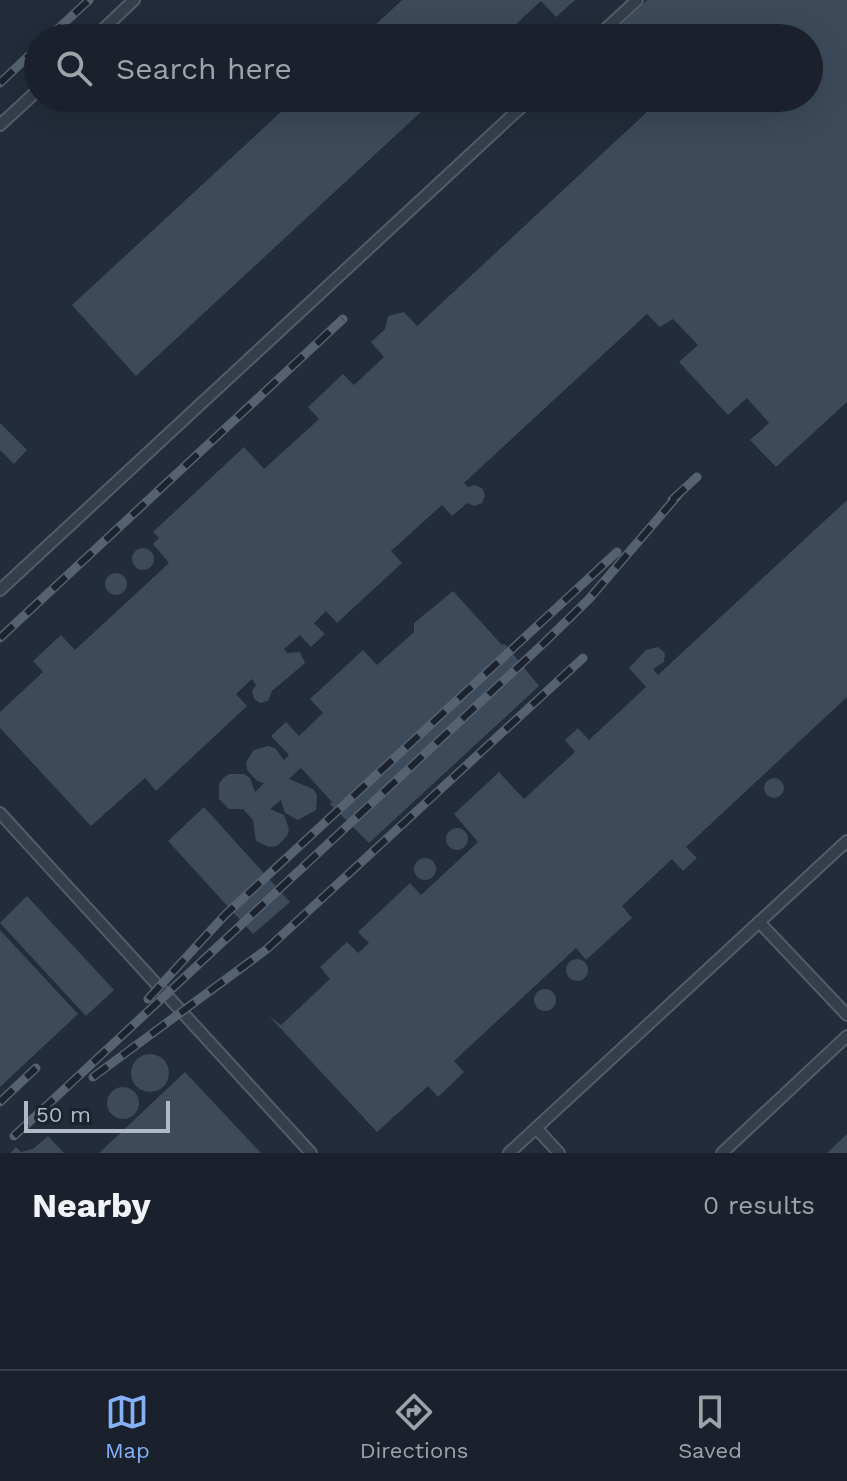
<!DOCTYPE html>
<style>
:root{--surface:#1a212c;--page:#272e38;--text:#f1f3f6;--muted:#9fa3a9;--line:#383e48;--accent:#84b1f7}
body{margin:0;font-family:"Work Sans",sans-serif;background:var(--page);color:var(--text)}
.scale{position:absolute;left:24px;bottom:20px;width:146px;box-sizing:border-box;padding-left:8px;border:4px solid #b0b9c6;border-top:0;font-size:22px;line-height:28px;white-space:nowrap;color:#b0b9c6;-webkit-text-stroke:6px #1b232f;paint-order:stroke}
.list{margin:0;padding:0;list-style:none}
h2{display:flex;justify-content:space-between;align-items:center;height:104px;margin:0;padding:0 32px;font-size:34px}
h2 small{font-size:26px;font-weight:400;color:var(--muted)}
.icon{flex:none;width:44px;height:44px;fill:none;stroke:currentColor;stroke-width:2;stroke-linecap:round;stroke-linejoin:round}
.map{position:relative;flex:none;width:847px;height:1153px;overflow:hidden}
.search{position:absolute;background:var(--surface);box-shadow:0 8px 32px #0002;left:24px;right:24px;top:24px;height:88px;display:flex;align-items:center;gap:20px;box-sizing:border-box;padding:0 28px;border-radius:44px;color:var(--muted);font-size:30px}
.sheet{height:216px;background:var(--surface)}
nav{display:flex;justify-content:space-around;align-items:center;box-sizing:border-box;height:112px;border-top:2px solid var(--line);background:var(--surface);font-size:22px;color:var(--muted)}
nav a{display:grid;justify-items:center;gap:4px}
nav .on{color:var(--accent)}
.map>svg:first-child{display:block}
.building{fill:#3d4a59}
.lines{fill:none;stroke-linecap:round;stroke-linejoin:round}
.lane-casing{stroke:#535c68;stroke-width:14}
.lane{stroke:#353e4a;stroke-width:10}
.rail-casing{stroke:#576271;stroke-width:9}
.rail{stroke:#1b232f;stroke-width:6;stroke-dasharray:18;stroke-linecap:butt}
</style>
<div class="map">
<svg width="847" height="1153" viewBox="0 0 847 1153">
<rect width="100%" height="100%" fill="#222c3a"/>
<!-- building -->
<g class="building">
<path d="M402,0H575L556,17L541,1L501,38H361Z"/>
<path d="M647,0H847V402L776,467L750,440L769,423L747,398L728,415L679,362L698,345L673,319L660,327L647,314L464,483L468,487L475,485L483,489L485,496L482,503L474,506L467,503L452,516L442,505L391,551L402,563L337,623L326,611L314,623L325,634L311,647L300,635L284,649L287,653L300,652L305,663L272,691L268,701L260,703L254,699L252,691L256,685L252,679L236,694L247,706L156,791L145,778L91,826L0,728V712L43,672L33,661L61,635L75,650L169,563L153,544L159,538L153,532L244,447L264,469L319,419L308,407L343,374L354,385L384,357L371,342L385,329L388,316L404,312L417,326L648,111L636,98H809V38H607Z"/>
<path d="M296,98H436L136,376L72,305Z"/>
<path d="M0,423L27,450L14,464L0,450Z"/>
<path d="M847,500V697L686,847L697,858L683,871L672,859L622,906L632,918L586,960L576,948L454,1061L464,1072L438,1097L428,1086L377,1132L269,1016L281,1025L330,979L320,967L347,942L358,953L369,943L358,932L410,883L421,895L478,842L454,814L499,772L524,799L575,752L565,740L578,728L589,740L646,687L629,668L646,650L658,647L665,653L664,662L653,669L658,675Z"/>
<circle cx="143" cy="559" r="11"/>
<circle cx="116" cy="584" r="11"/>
<path d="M453,591L502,645L505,644L539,686L369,843L330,804L332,802L301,768L289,779L313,789L317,795L316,810L298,820L285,813L281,800L270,809L284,815L289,829L287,836L277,846L269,847L256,841L253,820L243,809H229L219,799V784L223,778L229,774H244L250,778L255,792L264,783L257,781L247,770L246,762L254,750L268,746L275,748L284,760L289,755L271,736L286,722L299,736L323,713L310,699L363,650L377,665L414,632V623Z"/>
<circle cx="774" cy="788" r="10"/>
<path d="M204,807L290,902L253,934L168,841Z"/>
<circle cx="457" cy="839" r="11"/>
<circle cx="425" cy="869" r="11"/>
<path d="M27,896L114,990L86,1016L0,923Z"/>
<path d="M0,930L78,1014L0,1087Z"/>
<circle cx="577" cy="970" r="11"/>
<circle cx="545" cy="1000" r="11"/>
<circle cx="150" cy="1073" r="19"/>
<path d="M185,1072L261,1153H99Z"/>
<circle cx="123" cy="1103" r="16"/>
<path d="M847,1134V1153H827Z"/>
<path d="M48,1136L64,1153H10L16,1147L21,1152L33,1149Z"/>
</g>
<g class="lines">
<!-- lane casing -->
<g class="lane-casing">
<g id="lane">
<path d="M94,38L134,0"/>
<path d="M596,38L637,0"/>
<path d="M0,125L38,90"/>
<path d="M0,590L531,98"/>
<path d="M0,813L311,1153"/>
<path d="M759,922L847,1015"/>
<path d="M536,1128L559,1153"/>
<path d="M509,1153L847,841"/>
<path d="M722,1153L847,1036"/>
</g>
</g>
<!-- lane -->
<use href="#lane" class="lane"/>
<!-- rail casing -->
<g class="rail-casing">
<g id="rail">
<path d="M48,38L89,0"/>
<path d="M0,83L38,47"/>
<path d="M672,500L697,477"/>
<path d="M0,638L343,319"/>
<path d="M148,999L225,915L617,552"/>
<path d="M93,1077L267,949L583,658"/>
<path d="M0,1102L36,1068"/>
<path d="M14,1136L545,642L589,599L679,494"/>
</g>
</g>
<!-- rail -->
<use href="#rail" class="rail"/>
</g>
</svg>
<div class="scale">50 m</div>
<div class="search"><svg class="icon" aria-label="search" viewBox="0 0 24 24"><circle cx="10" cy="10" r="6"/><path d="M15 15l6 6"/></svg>Search here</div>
</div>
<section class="sheet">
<h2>Nearby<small>0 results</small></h2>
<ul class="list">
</ul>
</section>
<nav>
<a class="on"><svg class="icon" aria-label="map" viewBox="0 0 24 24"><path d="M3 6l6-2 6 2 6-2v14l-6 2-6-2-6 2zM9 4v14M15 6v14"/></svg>Map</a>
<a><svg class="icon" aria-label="directions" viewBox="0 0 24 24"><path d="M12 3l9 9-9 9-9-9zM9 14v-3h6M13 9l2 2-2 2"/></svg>Directions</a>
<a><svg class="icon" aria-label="saved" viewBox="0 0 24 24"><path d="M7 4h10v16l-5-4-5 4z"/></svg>Saved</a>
</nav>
